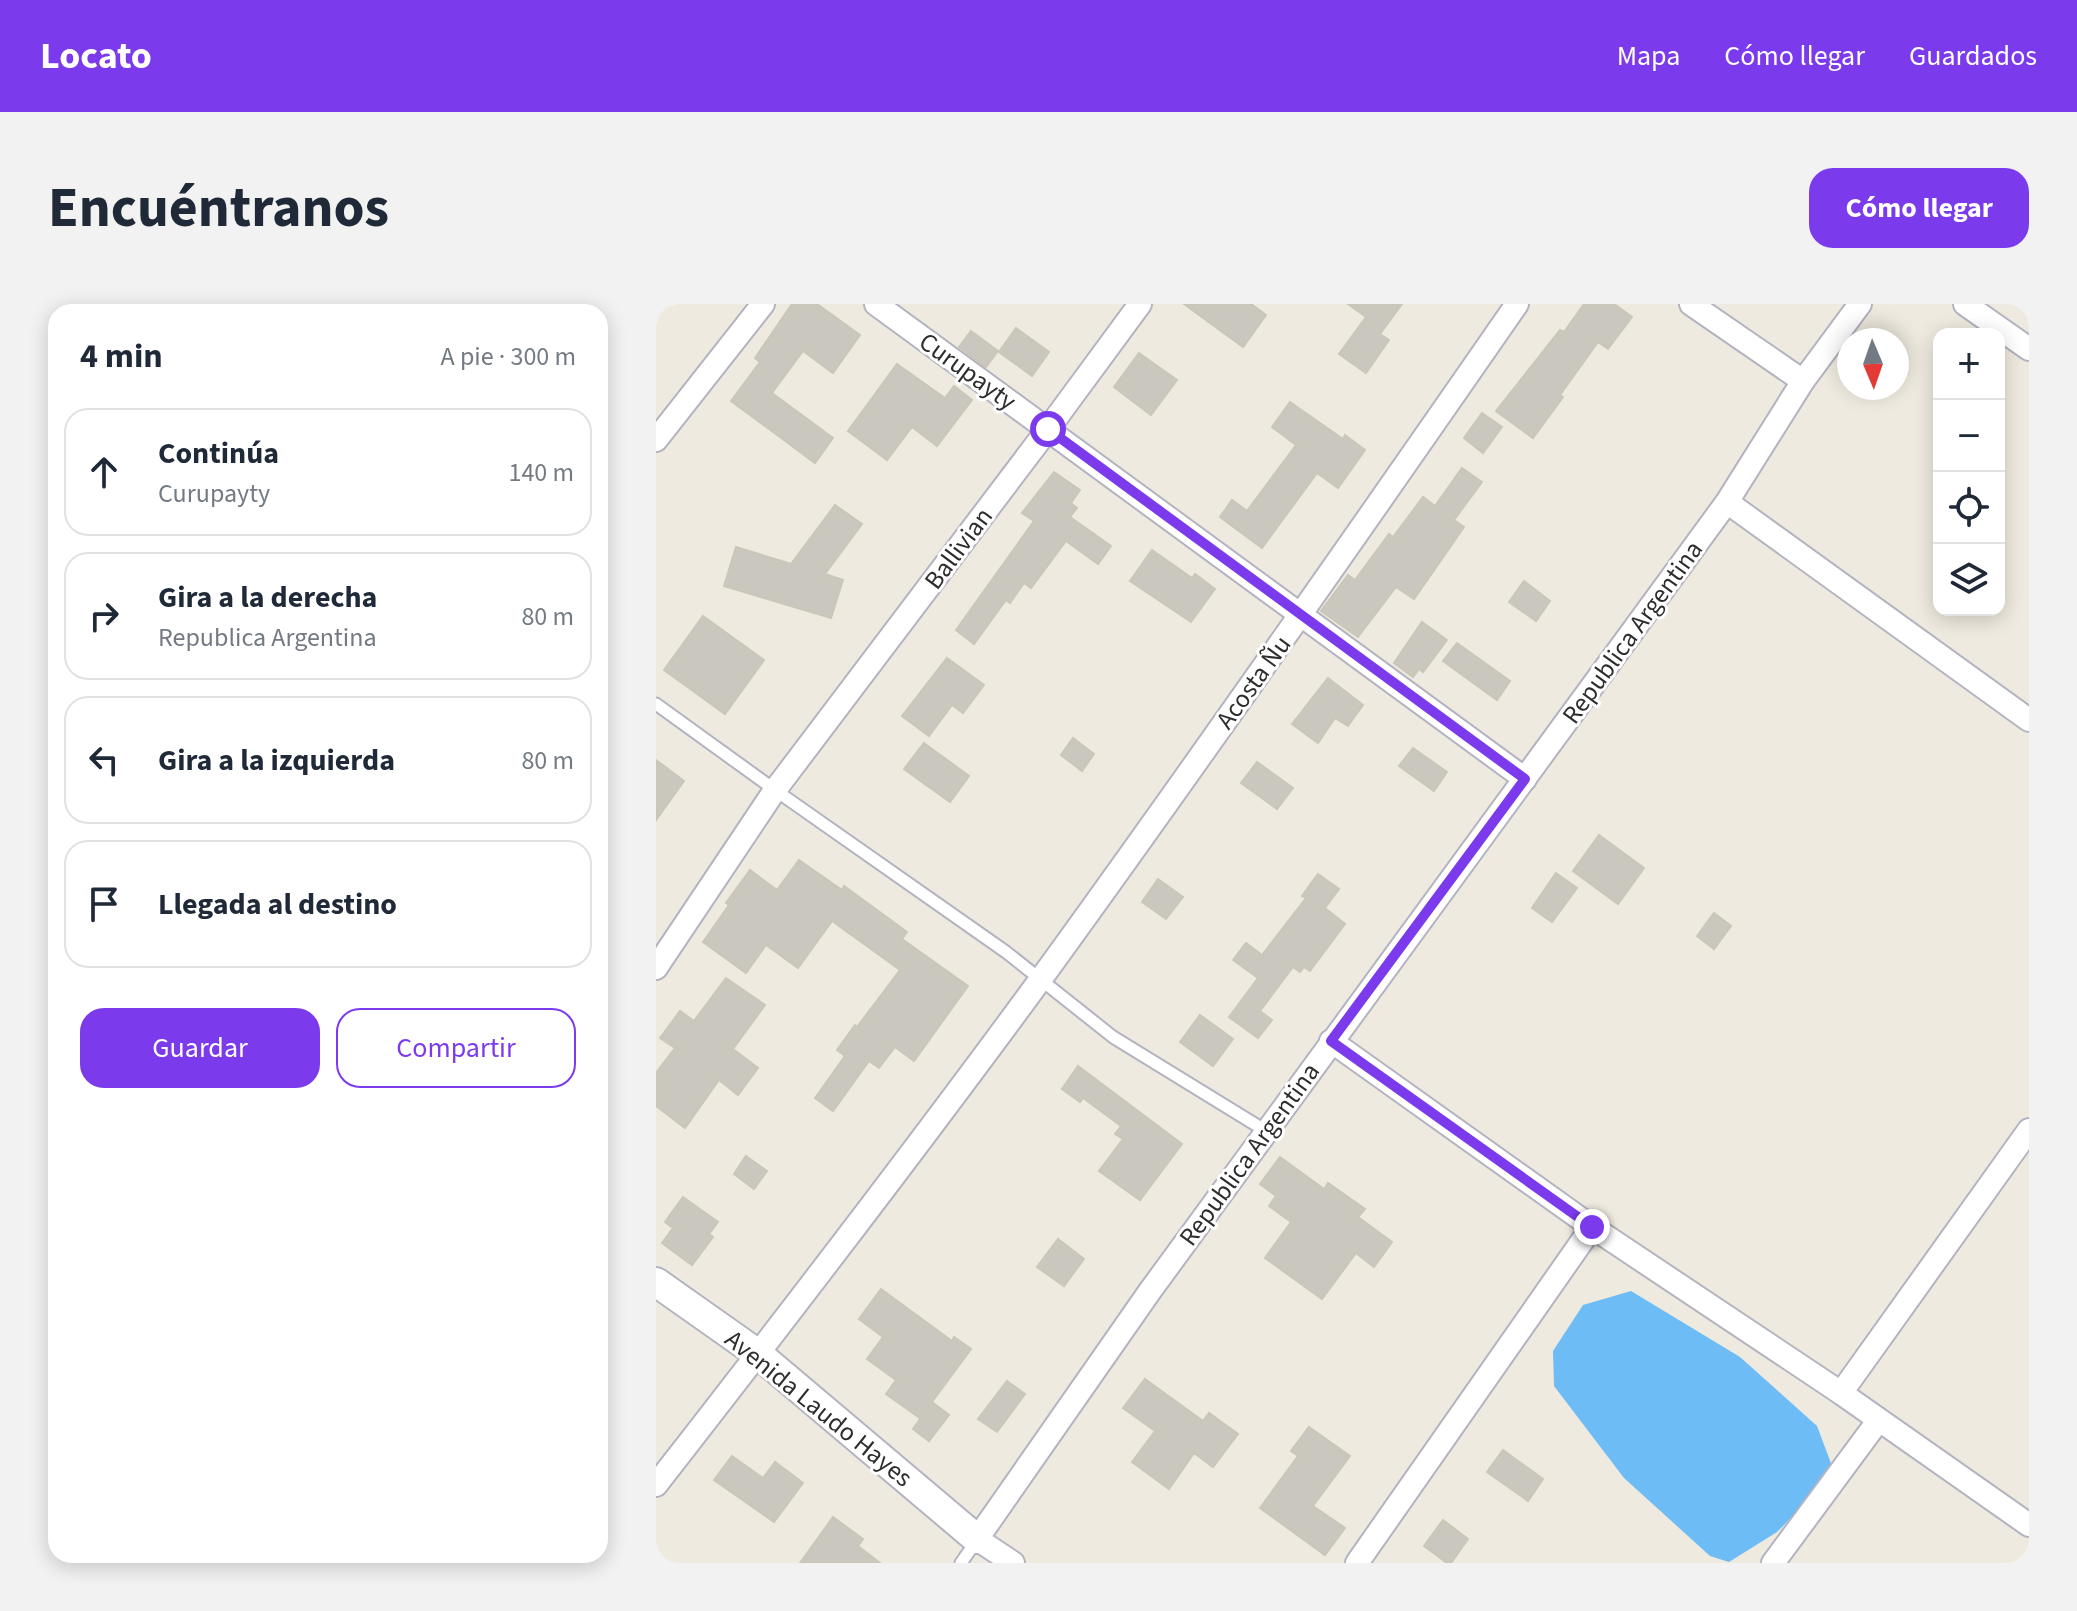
<!DOCTYPE html>
<html lang="es">
<meta charset="utf-8">
<style>
:root{--surface:#fff;--page:#f2f2f3;--text:#1f2937;--muted:#747a83;--line:#e0e1e3;--accent:#7c3aed}
body{margin:0;font-family:"Source Sans 3",sans-serif;background:var(--page);color:var(--text)}
.controls{position:absolute;right:24px;top:24px;display:grid;overflow:hidden;border-radius:16px;box-shadow:0 4px 20px #0003}
.controls button{width:72px;height:72px;display:grid;place-items:center;padding:0;border:0;border-bottom:2px solid var(--line);background:var(--surface);color:var(--text);font:40px sans-serif}
.compass{position:absolute;left:1181px;top:24px;width:72px;height:72px;border-radius:50%;background:var(--surface);box-shadow:0 4px 20px #0003;rotate:178deg}
.stop{position:absolute;width:24px;height:24px;margin:-18px;border:6px solid #7c3aed;border-radius:50%;background:#fff}
.stop.end{background:#7c3aed;border-color:#fff;box-shadow:0 2px 8px #0008}
.list{margin:0;padding:0;list-style:none}
h2{display:flex;justify-content:space-between;align-items:center;height:104px;margin:0;padding:0 32px;font-size:34px}
h2 small{font-size:26px;font-weight:400;color:var(--muted)}
.list li{display:grid;grid-template-columns:52px 1fr auto;gap:24px;align-items:center;box-sizing:border-box;height:128px;margin:0 16px 16px;padding:0 16px;border:2px solid var(--line);border-radius:24px}
.list b{display:block;font-size:30px;white-space:nowrap}
.list p{margin:0;font-size:26px;white-space:nowrap;color:var(--muted)}
.list em{font-size:26px;font-style:normal;color:var(--muted)}
.actions{display:flex;gap:16px;padding:24px 32px}
.actions a{flex:1;padding:18px 0;border:2px solid var(--accent);border-radius:24px;text-align:center;font-size:28px;color:var(--accent)}
.actions .main{background:var(--accent);color:#fff}
.icon{flex:none;width:44px;height:44px;fill:none;stroke:currentColor;stroke-width:2;stroke-linecap:round;stroke-linejoin:round}
.map{position:relative;flex:none;width:1373px;height:1259px;overflow:hidden;border-radius:24px}
header{display:flex;align-items:center;gap:48px;box-sizing:border-box;height:112px;padding:0 40px;background:var(--accent);color:#fff}
header strong{font-size:38px}
nav{display:flex;gap:44px;margin-inline-start:auto;font-size:28px}
.intro{display:flex;align-items:center;justify-content:space-between;box-sizing:border-box;height:192px;padding:0 48px}
h1{margin:0;font-size:56px}
.button{padding:20px 36px;border-radius:24px;background:var(--accent);color:#fff;font-size:28px;font-weight:700}
main{display:flex;gap:48px;padding:0 48px}
aside{flex:1;background:var(--surface);border-radius:24px;box-shadow:0 4px 20px #0003}
.map>svg:first-child{display:block}
.water{fill:#6dbcf5}
.building{fill:#cac7be;stroke:#cac7b8;stroke-width:2}
.lines{fill:none;stroke-linecap:round;stroke-linejoin:round}
.service-casing{stroke:#b3b3c1;stroke-width:15}
.minor-casing{stroke:#b3b3c1;stroke-width:26}
.tertiary-casing{stroke:#b3b3c1;stroke-width:32}
.service{stroke:#fff;stroke-width:11}
.minor{stroke:#fff;stroke-width:22}
.tertiary{stroke:#fff;stroke-width:28}
.route{stroke:#7c3aed;stroke-width:10}
.labels{text-anchor:middle;stroke-width:6;stroke-linejoin:round;paint-order:stroke}
.street-label{font-size:26px;fill:#2d2d2d;stroke:#fff}
</style>
<header>
<strong>Locato</strong>
<nav><a>Mapa</a><a>Cómo llegar</a><a>Guardados</a></nav>
</header>
<div class="intro"><h1>Encuéntranos</h1><a class="button">Cómo llegar</a></div>
<main>
<aside>
<h2>4 min<small>A pie · 300 m</small></h2>
<ul class="list">
<li><svg class="icon" aria-label="ahead" viewBox="0 0 24 24"><path d="M12 20V5M6 11l6-6 6 6"/></svg><div><b>Continúa</b><p>Curupayty</p></div><em>140 m</em></li>
<li><svg class="icon" aria-label="right" viewBox="0 0 24 24"><path d="M7 20v-9h11M14 6l5 5-5 5"/></svg><div><b>Gira a la derecha</b><p>Republica Argentina</p></div><em>80 m</em></li>
<li><svg class="icon" aria-label="left" viewBox="0 0 24 24"><path d="M17 20v-9H6M10 6l-5 5 5 5"/></svg><div><b>Gira a la izquierda</b></div><em>80 m</em></li>
<li><svg class="icon" aria-label="arrive" viewBox="0 0 24 24"><path d="M6 21V4h12l-3 4 3 4H6"/></svg><div><b>Llegada al destino</b></div></li>
</ul>
<div class="actions"><a class="main">Guardar</a><a>Compartir</a></div>
</aside>
<div class="map">
<svg width="1373" height="1259" viewBox="0 0 1373 1259">
<rect width="100%" height="100%" fill="#efeadf"/>
<!-- water -->
<path class="water" d="M975,987L1084,1053L1161,1122L1179,1170L1121,1228L1073,1258L1054,1252L968,1174L898,1082L897,1047L927,1001Z"/>
<!-- building -->
<g class="building">
<path d="M136,0H161L204,31L177,69L147,47L116,89L177,134L159,159L75,97L104,58L99,54Z"/>
<path d="M528,0H595L610,11L587,43Z"/>
<path d="M692,0H746L724,30L733,36L710,69L683,50L710,13Z"/>
<path d="M928,0H958L976,13L952,45L942,38L904,91L907,93L877,134L840,107L904,26L908,28Z"/>
<path d="M360,24L393,48L376,72L343,48Z"/>
<path d="M315,27L342,47L330,63L303,43Z"/>
<path d="M483,49L521,76L495,111L458,83Z"/>
<path d="M241,60L289,94L298,82L316,96L281,142L256,123L231,156L192,127Z"/>
<path d="M634,98L687,135L689,131L709,146L682,184L661,169L606,244L564,213L576,196L591,207L640,141L616,123Z"/>
<path d="M826,109L846,123L827,149L808,134Z"/>
<path d="M806,164L826,178L798,216L808,223L758,295L740,283L702,333L665,307L692,271L699,276L733,230L737,233L767,193L779,202Z"/>
<path d="M398,168L424,186L415,199L421,204L414,213L455,242L442,260L410,237L375,284L368,279L354,299L350,296L318,340L300,326L378,217L366,209Z"/>
<path d="M179,201L206,220L169,270L187,276L175,314L68,282L80,243L135,260Z"/>
<path d="M496,246L536,274L539,270L559,285L535,318L474,277Z"/>
<path d="M868,277L894,297L880,317L853,298Z"/>
<path d="M47,312L108,356L69,410L8,366Z"/>
<path d="M766,318L791,336L767,368L763,365L757,373L738,359Z"/>
<path d="M801,339L854,377L841,396L787,357Z"/>
<path d="M291,354L328,381L307,409L296,401L273,432L246,412Z"/>
<path d="M672,374L707,401L692,422L679,414L662,439L636,420Z"/>
<path d="M417,434L438,450L426,467L405,451Z"/>
<path d="M268,439L313,472L294,498L248,465Z"/>
<path d="M757,444L791,468L778,487L743,462Z"/>
<path d="M0,456L28,477L0,516Z"/>
<path d="M601,458L637,484L621,505L585,479Z"/>
<path d="M943,531L988,564L962,600L917,567Z"/>
<path d="M143,556L186,586L188,582L251,628L246,635L312,682L258,757L239,743L223,764L213,757L177,807L159,794L189,752L181,746L199,721L201,723L244,666L176,617L142,664L110,641L90,669L47,638L73,601L70,599L94,566L121,586Z"/>
<path d="M900,569L921,584L896,618L876,604Z"/>
<path d="M662,570L683,585L669,604L689,620L654,667L648,663L644,668L637,663L604,707L616,716L602,734L573,713L602,674L577,656L590,639L606,651L650,594L646,592Z"/>
<path d="M502,575L527,593L510,615L486,598Z"/>
<path d="M1058,609L1075,622L1058,645L1041,632Z"/>
<path d="M70,674L109,701L77,745L102,764L82,791L63,776L29,824L0,802V769L19,744L4,734L24,707L38,717Z"/>
<path d="M544,711L577,735L557,762L524,738Z"/>
<path d="M422,762L526,840L484,896L443,867L467,835L459,830L465,822L427,794L424,798L406,785Z"/>
<path d="M90,852L111,867L98,885L78,870Z"/>
<path d="M624,853L668,885L672,879L709,905L702,913L736,938L718,963L700,949L666,995L609,954L635,918L613,902L620,892L604,880Z"/>
<path d="M27,893L62,918L53,930L57,933L36,961L6,939L17,924L9,918Z"/>
<path d="M402,935L428,955L408,982L381,963Z"/>
<path d="M225,985L296,1037L298,1033L315,1045L264,1114L230,1090L240,1076L211,1055L227,1033L203,1015Z"/>
<path d="M489,1075L547,1117L553,1109L582,1130L557,1163L538,1149L513,1185L476,1158L499,1127L467,1104Z"/>
<path d="M351,1077L369,1090L341,1128L322,1115Z"/>
<path d="M276,1098L293,1111L273,1137L257,1125Z"/>
<path d="M653,1123L694,1152L657,1202L689,1224L669,1251L604,1204L642,1152L635,1147Z"/>
<path d="M847,1146L887,1175L872,1197L831,1168Z"/>
<path d="M76,1152L107,1174L119,1158L147,1179L118,1218L58,1176Z"/>
<path d="M177,1213L207,1235L202,1242L224,1259H144Z"/>
<path d="M787,1216L812,1235L795,1259H791L768,1242Z"/>
</g>
<g class="lines">
<!-- service casing -->
<g class="service-casing">
<g id="service">
<path d="M0,400L119,486L350,648L457,733L610,827"/>
<path d="M305,1259L321,1236"/>
</g>
</g>
<!-- minor casing -->
<g class="minor-casing">
<g id="minor">
<path d="M220,0L869,475"/>
<path d="M1035,0L1147,77"/>
<path d="M1309,0L1373,45"/>
<path d="M0,136L107,0"/>
<path d="M1071,198L1373,416"/>
<path d="M0,664L119,486L392,125L484,0"/>
<path d="M675,737L936,923L1185,1089L1373,1221"/>
<path d="M1185,1089L1373,826"/>
<path d="M0,1181C131,1013 261,844 387,672C548,450 705,225 861,0"/>
<path d="M357,1259L321,1235L494,987L1071,198L1147,77L1204,0"/>
<path d="M701,1259L936,923"/>
<path d="M1117,1259L1222,1117"/>
</g>
</g>
<!-- tertiary casing -->
<g class="tertiary-casing">
<path id="tertiary" d="M0,978L102,1050L321,1235"/>
</g>
<!-- service -->
<use href="#service" class="service"/>
<!-- minor -->
<use href="#minor" class="minor"/>
<!-- tertiary -->
<use href="#tertiary" class="tertiary"/>
</g>
<g class="lines">
<!-- route -->
<path class="route" d="M392,125L869,475L675,737L936,923"/>
</g>
<g class="labels">
<!-- street labels -->
<g class="street-label">
<text transform="translate(312 67) rotate(36)" y="9">Curupayty</text>
<text transform="translate(302 244) rotate(-53)" y="9">Ballivian</text>
<text transform="translate(976 328) rotate(-54)" y="9">Republica Argentina</text>
<text transform="translate(597 378) rotate(-54)" y="9">Acosta Ñu</text>
<text transform="translate(593 850) rotate(-54)" y="9">Republica Argentina</text>
<text transform="translate(163 1104) rotate(39)" y="9">Avenida Laudo Hayes</text>
</g>
</g>
</svg>
<div class="controls">
<button>+</button>
<button>−</button>
<button><svg class="icon" aria-label="locate" viewBox="0 0 24 24"><circle cx="12" cy="12" r="6"/><path d="M12 2v4M12 18v4M2 12h4M18 12h4"/></svg></button>
<button><svg class="icon" aria-label="layers" viewBox="0 0 24 24"><path d="M12 4l9 5-9 5-9-5zM3 14l9 5 9-5"/></svg></button>
</div>
<svg class="compass" viewBox="-18 -18 36 36"><path d="M0-13l5 13h-10z" fill="#e53935"/><path d="M0 13l5-13h-10z" fill="#747a83"/></svg>
<div class="stop" style="left:392px;top:125px"></div>
<div class="stop end" style="left:936px;top:923px"></div>
</div>
</main>
